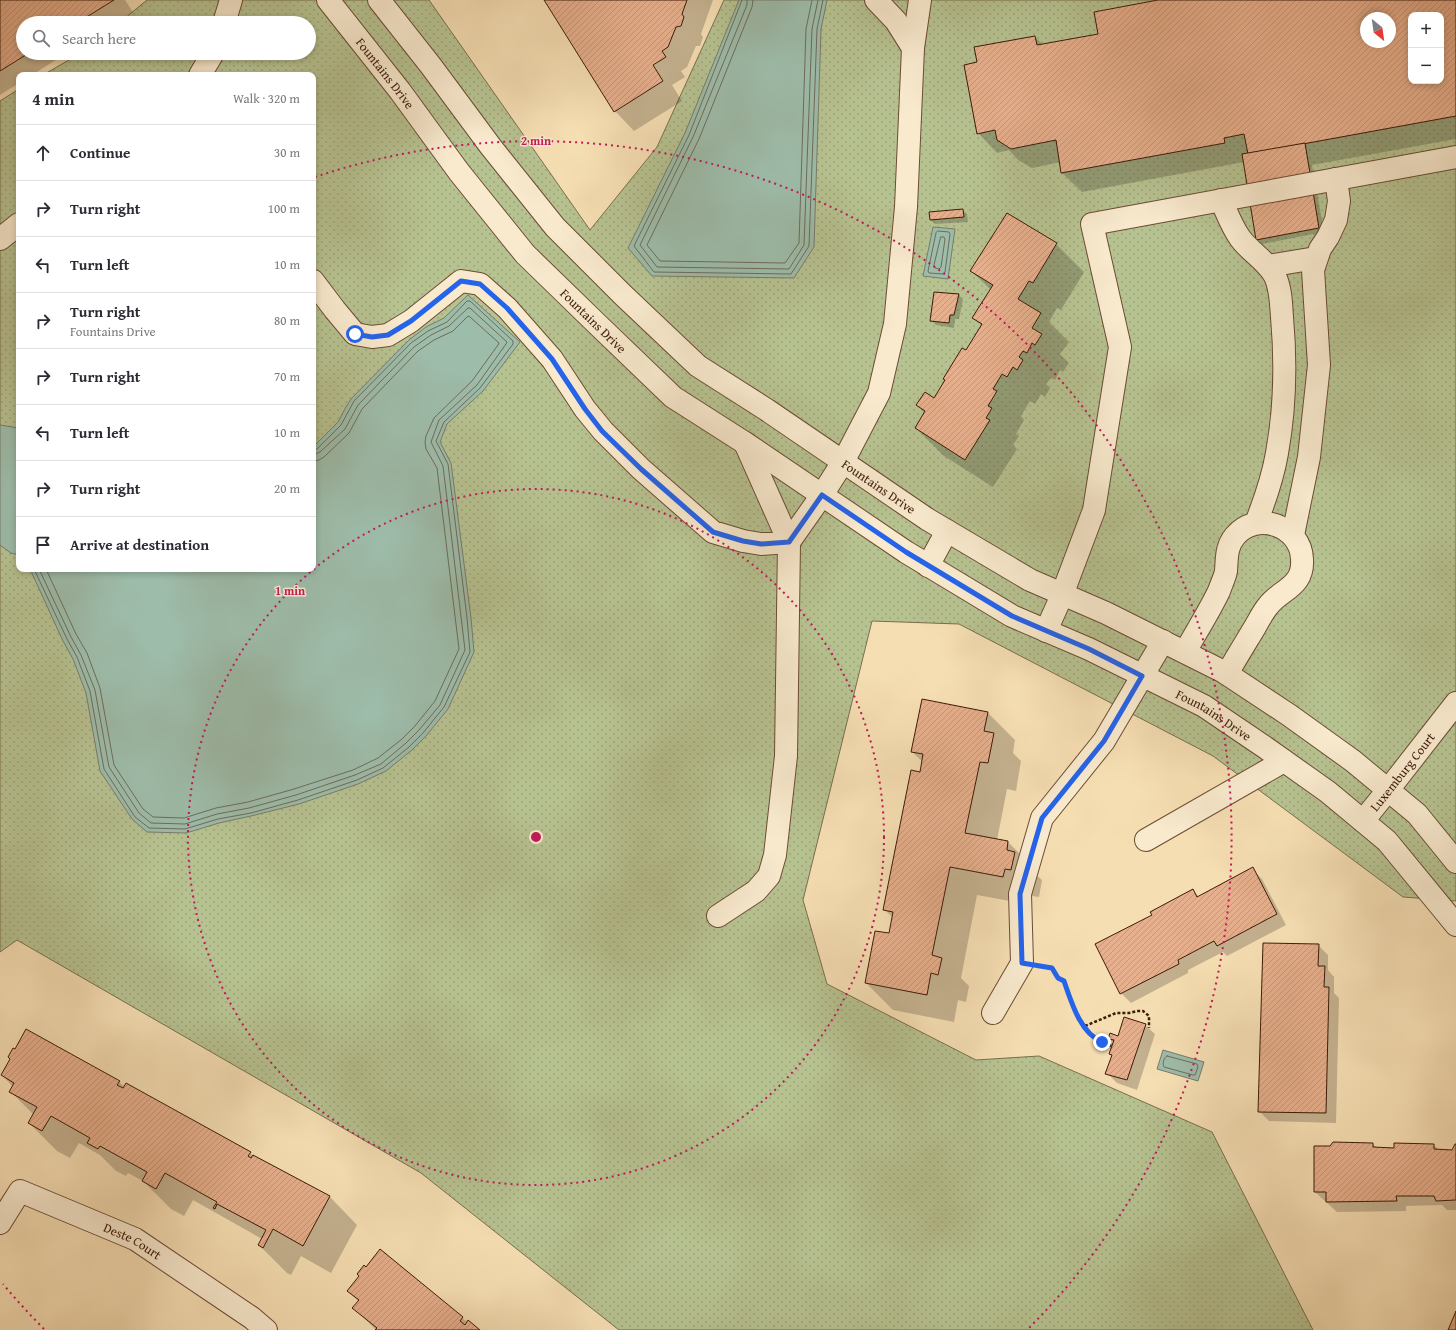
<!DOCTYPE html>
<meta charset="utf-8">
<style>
:root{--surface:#fff;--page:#f7f7f7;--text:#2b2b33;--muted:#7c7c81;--line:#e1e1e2}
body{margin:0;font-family:"Gentium Book Plus",serif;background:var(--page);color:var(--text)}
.controls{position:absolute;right:12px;top:12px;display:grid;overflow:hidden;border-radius:8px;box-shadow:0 2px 6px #0003}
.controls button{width:36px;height:36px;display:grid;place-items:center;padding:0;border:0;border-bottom:1px solid var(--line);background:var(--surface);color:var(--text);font:20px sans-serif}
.compass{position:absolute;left:1360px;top:12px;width:36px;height:36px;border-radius:50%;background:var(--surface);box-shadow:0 2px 6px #0003;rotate:151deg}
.stop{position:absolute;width:12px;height:12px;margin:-9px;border:3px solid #2563eb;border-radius:50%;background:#fff}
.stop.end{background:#2563eb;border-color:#fff;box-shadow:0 1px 4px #0008}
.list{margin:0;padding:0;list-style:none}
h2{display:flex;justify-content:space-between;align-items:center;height:52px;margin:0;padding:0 16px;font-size:17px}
h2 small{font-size:13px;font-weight:400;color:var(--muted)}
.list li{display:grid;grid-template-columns:26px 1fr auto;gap:12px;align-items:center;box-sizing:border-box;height:56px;padding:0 16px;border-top:1px solid var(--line)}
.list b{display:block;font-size:15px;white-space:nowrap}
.list p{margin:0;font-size:13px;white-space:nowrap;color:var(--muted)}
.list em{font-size:13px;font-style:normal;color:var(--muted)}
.icon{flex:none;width:22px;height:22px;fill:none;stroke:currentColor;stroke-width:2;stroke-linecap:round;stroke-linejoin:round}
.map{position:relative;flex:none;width:1456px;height:1330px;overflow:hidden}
.search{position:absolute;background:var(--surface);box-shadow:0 2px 6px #0003;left:16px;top:16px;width:300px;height:44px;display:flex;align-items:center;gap:10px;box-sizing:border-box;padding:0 14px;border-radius:22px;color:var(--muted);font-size:15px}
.panel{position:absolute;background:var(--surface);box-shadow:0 2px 6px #0003;left:16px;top:72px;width:300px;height:500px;border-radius:8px}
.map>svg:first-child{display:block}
.green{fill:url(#green-dots);stroke:#7a6e4c;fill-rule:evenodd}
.water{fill:#9dbcaa;stroke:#777c69}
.shadow{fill:#0003;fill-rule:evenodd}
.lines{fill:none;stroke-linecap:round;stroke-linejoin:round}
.shore{stroke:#6d6c59;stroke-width:1}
.building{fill:url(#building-hatch);stroke:#3d1b08;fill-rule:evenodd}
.minor-casing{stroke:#6b4c33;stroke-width:24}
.path{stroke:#3d1b08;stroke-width:2.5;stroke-dasharray:3 2;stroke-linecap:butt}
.minor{stroke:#f9eace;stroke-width:22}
.route{stroke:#2563eb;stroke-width:5}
.ring{fill:none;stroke:#c2185b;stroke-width:2;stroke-dasharray:2 4}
.labels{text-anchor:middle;stroke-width:3;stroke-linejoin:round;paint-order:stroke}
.street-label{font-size:13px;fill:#3d1b08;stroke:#f9eace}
.centre{fill:#c2185b;stroke:#f9eace;stroke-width:2}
.ring-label{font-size:12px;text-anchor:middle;font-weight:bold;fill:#c2185b;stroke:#f9eace;stroke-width:3;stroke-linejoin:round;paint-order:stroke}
</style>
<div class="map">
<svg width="1456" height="1330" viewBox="0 0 1456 1330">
<defs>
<pattern id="green-dots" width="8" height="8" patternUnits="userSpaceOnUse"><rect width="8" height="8" fill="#b7c291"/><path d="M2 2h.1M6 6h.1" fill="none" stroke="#9ea67c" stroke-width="1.8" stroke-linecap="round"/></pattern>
<pattern id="building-hatch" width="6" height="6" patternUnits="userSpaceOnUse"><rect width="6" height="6" fill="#e6af8d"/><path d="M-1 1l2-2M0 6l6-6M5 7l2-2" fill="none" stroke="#c69678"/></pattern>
</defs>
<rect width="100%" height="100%" fill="#f6deb3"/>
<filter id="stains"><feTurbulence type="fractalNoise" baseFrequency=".005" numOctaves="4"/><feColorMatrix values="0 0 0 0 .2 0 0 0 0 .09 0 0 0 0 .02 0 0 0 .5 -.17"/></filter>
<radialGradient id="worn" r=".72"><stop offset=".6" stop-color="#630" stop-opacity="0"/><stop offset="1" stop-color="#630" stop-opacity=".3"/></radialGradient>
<!-- green -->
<path class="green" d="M147,0H429L590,230L657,147L724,0H1456V901L1403,897L1213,756L959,624L872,621L803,900L827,984L976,1060L1039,1056L1212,1132L1313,1330H619L421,1173L17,940L0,952V101L19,89V569H313V75H43L81,53H309V23H119ZM1411,15H1441V81H1411ZM1366,18H1390V42H1366Z"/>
<!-- water -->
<g class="water">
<path d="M739,0H827L821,29L814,247L794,278L652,276L628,248L685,133Z"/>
<path d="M933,227L955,229L948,279L923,276Z"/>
<path d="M468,295L520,342L483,391L447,424L440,442L451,463L471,618L474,652L448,709L426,736L412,750L386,771L358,784L299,804L251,816L219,823L186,833L147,832L132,819L100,771L86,693L73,659L63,641L30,569H313V447L338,422L346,407L351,399L409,340L426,327L444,318Z"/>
<path d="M0,425L19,428V555L11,553L0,545Z"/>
<path d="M1163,1050L1204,1062L1198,1081L1157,1069Z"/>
</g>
<!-- shadow -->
<g class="shadow">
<path d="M0,0H125L133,12L115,23H23V53H67L32,75H19V83L0,95Z"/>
<path d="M545,0H713L701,34L703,37L700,46H696L687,67L681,71L685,77L672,85L682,101L634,131L615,111Z"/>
<path d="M1164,0H1456V139L1312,165L1324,232L1262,244L1257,239L1244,162L1082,192L1062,173L1061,162L1032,168L1018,160L1009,150L997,153L978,133V63L1035,37L1043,45L1099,34ZM1411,15H1441V81H1411ZM1366,18H1390V42H1366Z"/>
<path d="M963,210L967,215L968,222L935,224L931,220Z"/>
<path d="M1056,244L1084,272L1061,310L1057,308L1049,322L1069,342L1060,354L1069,363L1063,372L1060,370L1055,380L1051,378L1046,384L1050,388L1045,397L1041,394L1035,404L1030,401L1021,416L1024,420L1016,434L1019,436L1013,445L1017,449L993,487L944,456L916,428L925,413L917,405L935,399L982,326L974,318L991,290L971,271Z"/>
<path d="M959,295L963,300L959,319H955L954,328L936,325L931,320Z"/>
<path d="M988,713L1015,740L1013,753L1021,761L1016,791L1007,789L997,840L1008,842L1036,870L1035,874L1042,880L1039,897L1032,896L1031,905L977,895L961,978L969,986L966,1002L958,1000L954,1022L893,1010L866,983L889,934L893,918L884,909L923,762L912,752Z"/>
<path d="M1252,869L1262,879L1286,925L1227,956L1223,952L1188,970V973L1131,1003L1121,993L1153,916L1193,890L1199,897Z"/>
<path d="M1318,945L1328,955V970L1334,977V993L1339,998L1336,1123L1269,1121L1259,1111Z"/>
<path d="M1145,1025L1155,1034L1137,1090L1117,1083L1107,1073L1112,1056L1110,1054L1114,1043L1109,1038L1119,1037Z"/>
<path d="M2,1075L119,1082L125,1087L250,1153L254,1156L330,1197L357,1225L331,1273L301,1256L291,1275L287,1273L259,1245L262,1239L193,1200L184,1216L171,1209L143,1181L128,1173L126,1176L116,1171L100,1155L79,1143L70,1158L57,1151L29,1123L34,1115L11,1092L13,1087Z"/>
<path d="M1373,1144L1377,1148L1395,1149L1434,1145L1439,1150L1453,1151L1456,1145V1210H1447L1442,1205L1406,1206V1211L1337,1212L1315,1192Z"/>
<path d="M348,1291L462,1318L479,1330H376L354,1308L359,1302Z"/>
</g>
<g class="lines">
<!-- shore -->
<g class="shore">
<path d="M742,0L689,135L634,246L654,272L791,274L809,246L817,29L823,0"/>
<path d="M747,0V5L693,137L640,245L657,267L789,269L804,245L812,29L818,0"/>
<path d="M753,0L752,7L699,139L647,245L660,261L785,263L799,243L806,29L812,0"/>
<path d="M938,231L949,232L950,234L945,272L943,274L929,273L928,271L936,233Z"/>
<path d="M941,237H944L945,239L941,267L939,269L935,268L934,266Z"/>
<path d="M34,569L67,639L77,657L90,691L104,769L135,817L149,828L185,829L218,819L251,813L298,800L357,780L383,768L409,747L423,733L444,707L470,652L467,618L448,464L436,441L444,422L480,388L513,344V341L470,301H467L447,322L428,331L411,343L354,401L341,425L317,449L313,450"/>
<path d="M39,569L71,637L81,655L95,690L109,767L139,813L151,823L185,824L217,814L249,808L296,795L355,775L381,764L406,743L419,730L440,705L465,650L443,466L431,442L439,420L477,385L506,344L507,342L470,308H468L449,326L431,335L414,347L358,405L345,429L320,452L313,455"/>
<path d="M46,569L76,634L87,653L100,688L114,765L143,809L153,817L184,818L216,808L248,802L294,789L353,770L378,758L402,739L415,726L435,701L459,649L437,468L426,449L425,442L426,436L434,418L472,381L498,345L499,343L470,317L468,316L453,331L434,340L418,351L362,409L349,433L324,457L319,460L313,461"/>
<path d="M1167,1056L1197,1064L1198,1067L1195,1075H1193L1164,1067C1162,1064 1164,1057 1167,1056Z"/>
</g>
</g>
<!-- building -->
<g class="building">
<path d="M0,0H114L77,23H23V53H29L0,71Z"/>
<path d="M544,0H687L682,14L684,17L681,26L676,27L668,47L662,51L666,57L653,65L663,81L614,112Z"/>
<path d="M1158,0H1456V116L1248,154L1244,134L1224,138L1225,143L1061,173L1056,140L1011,149L997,140L995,130L977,134L964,65L977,62L974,47L1035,36L1037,45L1098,34L1094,12ZM1411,15H1441V81H1411ZM1366,18H1390V42H1366Z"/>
<path d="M1305,143L1319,228L1256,240L1242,154Z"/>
<path d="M963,209L964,217L930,220L929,212Z"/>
<path d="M1007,213L1057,243L1033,283L1029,281L1018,299L1041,313L1032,328L1042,334L1035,345L1032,343L1027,353L1023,351L1019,357L1023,360L1017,370L1013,367L1007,377L1002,374L993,389L997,391L988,406L992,408L986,418L990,420L965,460L915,428L925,411L916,405L925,392L934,398L945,380L943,379L962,348L966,350L982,324L972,318L993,285L970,271Z"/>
<path d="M934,292L959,294L954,315H950L949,323L930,321Z"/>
<path d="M922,699L988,712L984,731L994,733L988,763L980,762L965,833L1008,841L1007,850L1015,852L1011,870L1005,869L1003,877L950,867L932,955L942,958L938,975L931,973L927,995L865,983L875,931L889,933L893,912L883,910L911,770L920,772L923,754L911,752Z"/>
<path d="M1253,867L1277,914L1217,946L1214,941L1178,960L1179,964L1120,994L1095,944L1152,915L1150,912L1193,889L1197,897Z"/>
<path d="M1263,943L1319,944L1318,966H1325L1324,987H1329L1326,1113L1258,1112Z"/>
<path d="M1124,1017L1146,1024L1127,1080L1105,1074L1112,1055L1109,1054L1114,1040L1108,1039L1110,1033L1118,1036Z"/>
<path d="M26,1029L120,1081L117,1085L123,1088L126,1083L251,1152L248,1156L251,1158L253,1155L330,1196L303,1246L273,1229L263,1248L258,1245L266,1230L217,1204L215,1209L213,1208L217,1202L165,1173L156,1189L142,1181L147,1172L100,1146L98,1149L87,1143L90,1138L51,1116L42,1131L28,1123L37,1107L9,1092L14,1083L1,1075L10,1059L8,1057L13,1048L15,1049Z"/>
<path d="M1333,1142L1373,1143V1147L1394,1148V1143L1434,1144V1149L1452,1150L1455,1144H1456V1200L1436,1201L1434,1196H1396L1397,1201L1326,1202V1192H1314V1146H1330Z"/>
<path d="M380,1249L463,1317L460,1321L465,1325L468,1320L480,1330H375L377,1328L352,1308L359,1300L347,1291L359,1276L357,1274L364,1265L366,1267Z"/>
<path d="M1456,1311V1330H1448Z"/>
</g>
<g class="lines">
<!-- minor casing -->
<g class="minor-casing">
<g id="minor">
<path id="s1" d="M328,0L400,91L459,172L525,254L596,323L673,397L745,443L906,552L1012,616L1089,649L1204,706L1266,748L1328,792L1387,841L1456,925"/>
<path id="s2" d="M379,0L431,66L491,147L555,227L623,295L698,366L767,410L927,519L1030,580L1106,613L1224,672L1289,715L1353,761L1417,814L1456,862"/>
<path d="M876,0L896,21L913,48"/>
<path d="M224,23L231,0"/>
<path d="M200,75L213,53"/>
<path d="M1221,200C1227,213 1232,227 1240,238C1250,252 1267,261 1275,276C1281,289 1281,304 1282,317C1286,362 1285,409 1277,453C1273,477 1265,500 1256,523"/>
<path d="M0,239L19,224"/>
<path d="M1268,266L1316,258"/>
<path d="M313,281L335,310L355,334L372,337L388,335L411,321L461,281L480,284L507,308L552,359L585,409L603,431L641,469L713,532L743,541L761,544L789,542L745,443"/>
<path d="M1293,535L1309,457L1319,365L1313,270L1320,249L1328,237L1336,220L1339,201L1336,179"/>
<path d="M928,566L947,531"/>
<path d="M1046,631L1062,595L1094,510L1120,347L1092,224L1456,157"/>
<path d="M1185,652C1196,632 1209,612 1219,591C1221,585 1225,577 1226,571C1227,558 1226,547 1235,536C1257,510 1301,526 1302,559C1304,587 1281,589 1268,606C1263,612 1259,620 1255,627C1246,642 1236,658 1227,674"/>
<path id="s3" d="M1363,821L1388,790L1456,703"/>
<path d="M1146,840L1284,761"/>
<path d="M718,916L756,891L769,876L775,855L786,756L789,542L822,495L843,462L879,393L895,324L906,207L913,48L920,0"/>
<path d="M993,1013L1022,963L1020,894L1042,818L1104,741L1163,641"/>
<path id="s4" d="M0,1223L20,1191L135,1239L252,1318L266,1330"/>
</g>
</g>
<!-- path -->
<g class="path">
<path d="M1047,967L1052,968L1058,978L1064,981L1076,1014L1085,1026L1087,1031L1095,1039L1112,1046"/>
<path d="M1085,1026L1116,1013H1129L1137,1011H1143L1149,1016V1028"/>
</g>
<!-- minor -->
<use href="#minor" class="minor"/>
</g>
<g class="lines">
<!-- route -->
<path class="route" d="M355,334L372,337L388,335L411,321L461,281L480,284L507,308L552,359L585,409L602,431L641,469L713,532L743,541L761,544L789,542L822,495L906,552L1012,616L1089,649L1142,676L1104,741L1042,818L1020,894L1022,963L1052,968L1058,978L1064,981C1071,1001 1080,1033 1102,1042"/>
</g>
<!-- distance rings -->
<g class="ring">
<circle cx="536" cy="837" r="348"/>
<path d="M44 1329A696 696 0 0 1 3 1284M315 177A696 696 0 0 1 1028 1329"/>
</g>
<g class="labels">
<!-- street labels -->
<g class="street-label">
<text dy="5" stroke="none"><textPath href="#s1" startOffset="93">Fountains Drive</textPath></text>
<text dy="5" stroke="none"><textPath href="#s1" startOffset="417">Fountains Drive</textPath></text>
<text dy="5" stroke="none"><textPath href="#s2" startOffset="704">Fountains Drive</textPath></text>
<text dy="5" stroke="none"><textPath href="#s1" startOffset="1156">Fountains Drive</textPath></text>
<text dy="5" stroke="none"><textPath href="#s3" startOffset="63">Luxemburg Court</textPath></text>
<text dy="5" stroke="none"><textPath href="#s4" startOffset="161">Deste Court</textPath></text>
</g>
</g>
<circle cx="536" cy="837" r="6" class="centre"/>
<g class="ring-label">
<text x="536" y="145">2 min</text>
<text x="290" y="595">1 min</text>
</g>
<rect width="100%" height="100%" filter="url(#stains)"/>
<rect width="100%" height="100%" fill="url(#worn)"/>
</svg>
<div class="controls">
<button>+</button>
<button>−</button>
</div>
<svg class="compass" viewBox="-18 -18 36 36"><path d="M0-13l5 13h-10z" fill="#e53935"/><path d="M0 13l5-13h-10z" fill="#7c7c81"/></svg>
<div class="stop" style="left:355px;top:334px"></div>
<div class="stop end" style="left:1102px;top:1042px"></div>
<div class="search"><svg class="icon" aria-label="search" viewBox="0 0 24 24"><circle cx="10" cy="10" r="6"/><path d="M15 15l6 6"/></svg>Search here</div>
<section class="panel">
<h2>4 min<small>Walk · 320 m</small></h2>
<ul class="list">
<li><svg class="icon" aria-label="ahead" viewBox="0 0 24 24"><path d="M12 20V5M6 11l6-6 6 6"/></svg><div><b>Continue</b></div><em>30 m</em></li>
<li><svg class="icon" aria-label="right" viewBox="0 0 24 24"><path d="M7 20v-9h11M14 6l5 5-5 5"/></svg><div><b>Turn right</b></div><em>100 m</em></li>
<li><svg class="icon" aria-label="left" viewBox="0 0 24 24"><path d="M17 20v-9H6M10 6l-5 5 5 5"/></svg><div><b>Turn left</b></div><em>10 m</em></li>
<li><svg class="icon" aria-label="right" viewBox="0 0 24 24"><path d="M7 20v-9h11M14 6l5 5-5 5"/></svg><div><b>Turn right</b><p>Fountains Drive</p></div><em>80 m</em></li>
<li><svg class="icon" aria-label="right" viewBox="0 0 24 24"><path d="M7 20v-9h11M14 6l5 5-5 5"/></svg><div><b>Turn right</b></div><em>70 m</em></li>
<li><svg class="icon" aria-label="left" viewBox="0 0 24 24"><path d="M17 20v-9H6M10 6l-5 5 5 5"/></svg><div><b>Turn left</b></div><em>10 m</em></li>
<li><svg class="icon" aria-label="right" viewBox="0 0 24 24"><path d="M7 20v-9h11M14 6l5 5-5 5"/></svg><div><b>Turn right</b></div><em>20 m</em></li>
<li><svg class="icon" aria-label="arrive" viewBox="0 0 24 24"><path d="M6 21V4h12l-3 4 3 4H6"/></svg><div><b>Arrive at destination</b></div></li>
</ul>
</section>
</div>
